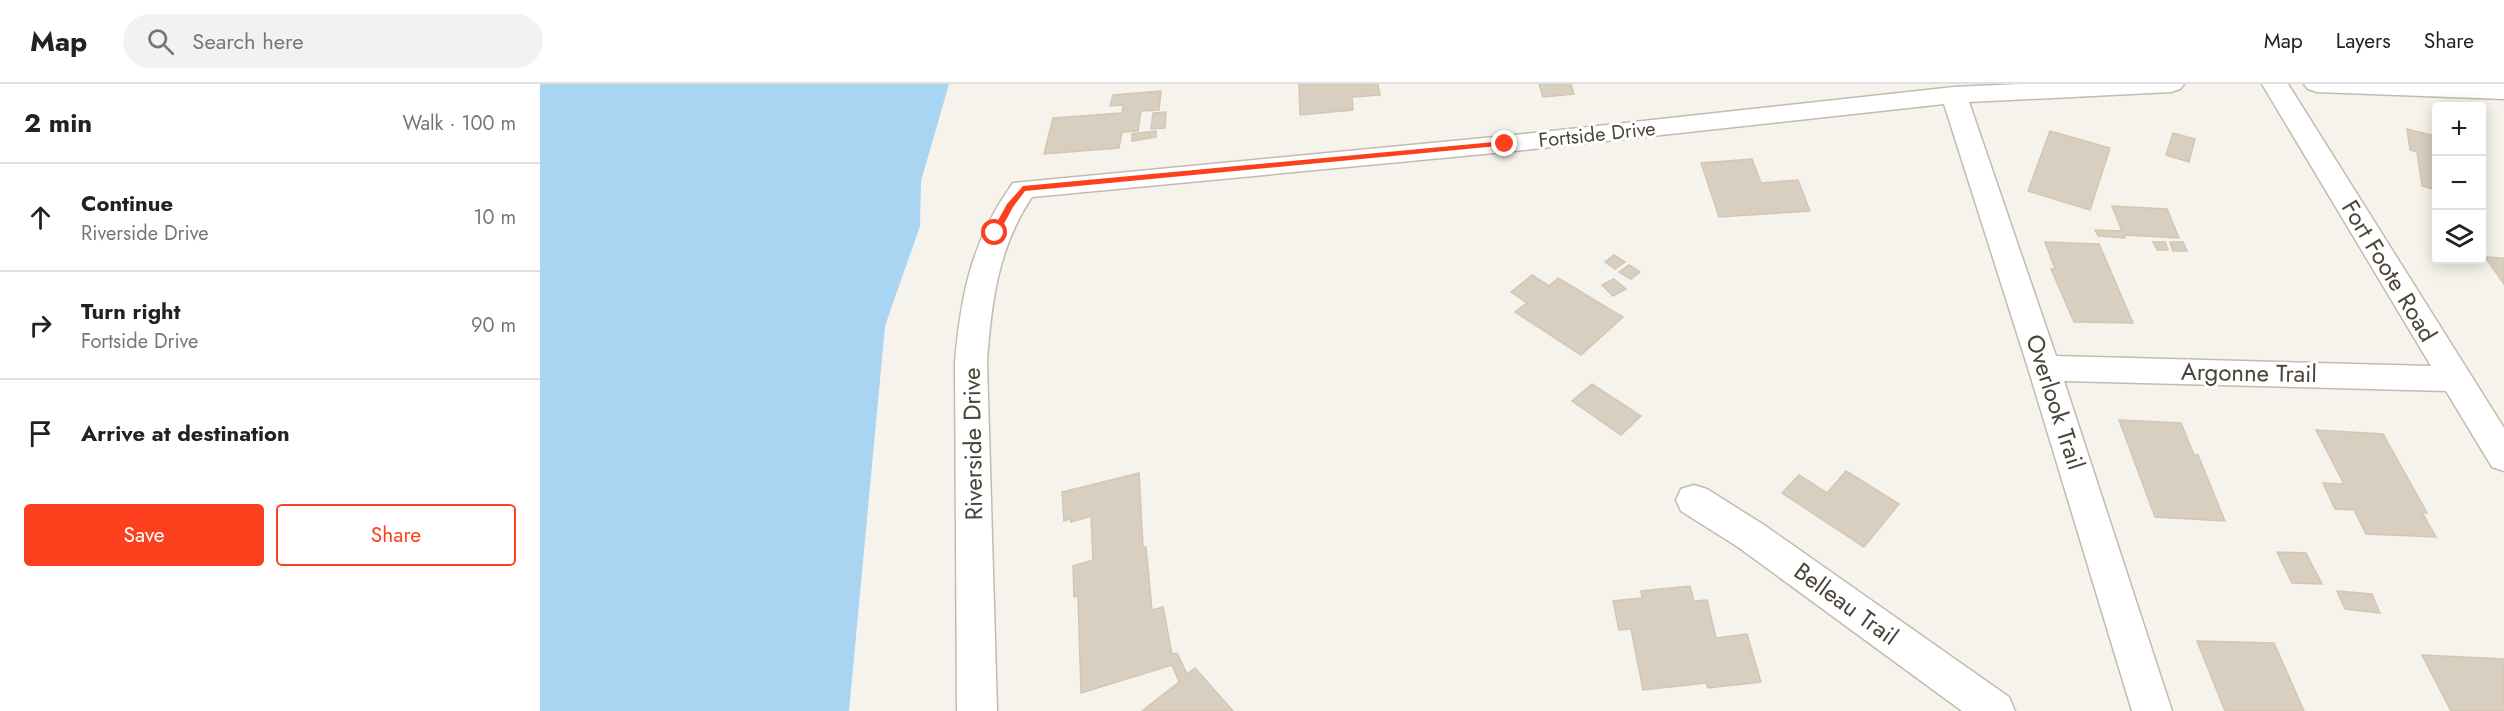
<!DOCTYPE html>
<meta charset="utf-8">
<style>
:root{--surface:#fff;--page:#f2f2f2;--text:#222;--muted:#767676;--line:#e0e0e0;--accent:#fc3f1d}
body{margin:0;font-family:Jost,sans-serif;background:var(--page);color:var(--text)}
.controls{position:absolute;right:18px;top:18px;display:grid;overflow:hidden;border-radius:6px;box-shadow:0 3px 15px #0003}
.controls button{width:54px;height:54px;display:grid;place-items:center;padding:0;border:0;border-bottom:2px solid var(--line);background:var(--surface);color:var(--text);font:30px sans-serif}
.stop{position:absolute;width:18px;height:18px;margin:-14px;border:4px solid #fc3f1d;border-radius:50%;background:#fff}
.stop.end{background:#fc3f1d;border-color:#fff;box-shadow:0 2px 6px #0008}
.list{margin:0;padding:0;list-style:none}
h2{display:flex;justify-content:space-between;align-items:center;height:78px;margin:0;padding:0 24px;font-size:26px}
h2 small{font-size:20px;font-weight:400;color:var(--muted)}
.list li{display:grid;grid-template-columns:39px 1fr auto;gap:18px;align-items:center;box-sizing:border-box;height:108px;padding:0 24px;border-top:2px solid var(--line)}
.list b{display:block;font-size:22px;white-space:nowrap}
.list p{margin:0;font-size:20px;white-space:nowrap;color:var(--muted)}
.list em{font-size:20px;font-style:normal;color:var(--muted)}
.actions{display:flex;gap:12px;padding:18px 24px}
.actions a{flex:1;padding:14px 0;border:2px solid var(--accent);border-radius:6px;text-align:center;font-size:21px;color:var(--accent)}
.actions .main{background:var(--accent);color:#fff}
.icon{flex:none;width:33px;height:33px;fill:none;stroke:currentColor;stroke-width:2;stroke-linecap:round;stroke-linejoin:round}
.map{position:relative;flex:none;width:1964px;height:627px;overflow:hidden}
header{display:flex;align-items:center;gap:36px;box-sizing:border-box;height:84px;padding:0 30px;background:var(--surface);border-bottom:2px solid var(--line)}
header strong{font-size:28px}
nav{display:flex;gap:33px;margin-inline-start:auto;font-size:21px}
.search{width:420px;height:54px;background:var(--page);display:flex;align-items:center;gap:15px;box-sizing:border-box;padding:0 21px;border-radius:33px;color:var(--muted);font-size:22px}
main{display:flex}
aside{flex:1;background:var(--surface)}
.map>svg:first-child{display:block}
.water{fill:#a9d4f2}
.building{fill:#d8cfc1;stroke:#d3c7b4;stroke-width:1.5}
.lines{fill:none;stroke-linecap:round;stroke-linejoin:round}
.minor-casing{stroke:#c2bbae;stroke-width:3}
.minor{fill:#fff;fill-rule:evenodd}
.route{fill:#fc3f1d}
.labels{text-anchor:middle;stroke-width:6;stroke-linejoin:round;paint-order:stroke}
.far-street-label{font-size:20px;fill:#4b4439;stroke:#fff}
.street-label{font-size:24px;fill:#4b4439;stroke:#fff}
</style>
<header>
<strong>Map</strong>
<div class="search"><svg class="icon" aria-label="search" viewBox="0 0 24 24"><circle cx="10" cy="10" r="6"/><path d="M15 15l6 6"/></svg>Search here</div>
<nav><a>Map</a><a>Layers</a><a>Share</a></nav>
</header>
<main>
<aside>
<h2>2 min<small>Walk · 100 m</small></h2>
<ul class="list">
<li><svg class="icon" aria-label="ahead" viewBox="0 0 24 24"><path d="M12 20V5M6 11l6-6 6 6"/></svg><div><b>Continue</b><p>Riverside Drive</p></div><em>10 m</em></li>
<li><svg class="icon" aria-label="right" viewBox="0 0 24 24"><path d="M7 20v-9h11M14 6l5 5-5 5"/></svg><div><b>Turn right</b><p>Fortside Drive</p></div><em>90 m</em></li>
<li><svg class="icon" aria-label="arrive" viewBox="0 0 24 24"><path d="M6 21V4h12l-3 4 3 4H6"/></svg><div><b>Arrive at destination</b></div></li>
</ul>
<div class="actions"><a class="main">Save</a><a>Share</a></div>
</aside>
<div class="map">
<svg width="1964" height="627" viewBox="0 0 1964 627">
<rect width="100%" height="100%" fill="#f6f3ec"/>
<!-- water -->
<path class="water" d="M0,0H409L381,97L380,142L345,242L309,627H0Z"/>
<!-- building -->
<g class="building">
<path d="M759,0H838L840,11L812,13L813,26L760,31Z"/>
<path d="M999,0H1031L1034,10L1003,13Z"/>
<path d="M621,7L619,26L601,27L598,47L582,48L579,64L504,70L513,34L582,29L583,21L570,22L573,11Z"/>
<path d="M626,28L625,44L611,45L613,29Z"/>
<path d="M1867,45L1896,52V106L1882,102L1877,68L1870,66Z"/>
<path d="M616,47V53L592,57V50Z"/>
<path d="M1510,47L1570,64L1550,126L1488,107Z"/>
<path d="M1633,49L1655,55L1649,78L1626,71Z"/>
<path d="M1212,75L1221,99L1258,96L1270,127L1179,133L1161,79Z"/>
<path d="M1572,122L1627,125L1639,154L1584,151L1585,154L1558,152L1555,146L1582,147Z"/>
<path d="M1505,158L1559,160L1593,239L1534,238L1511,185H1515Z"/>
<path d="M1613,158H1625L1628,166H1617Z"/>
<path d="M1630,158H1643L1647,167H1633Z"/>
<path d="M1074,171L1085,178L1075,185L1065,178Z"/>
<path d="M1945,173L1964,174V200Z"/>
<path d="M1089,181L1100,188L1091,195L1079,188Z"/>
<path d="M992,191L1009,202L1018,194L1083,233L1041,271L975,228L987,219L971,208Z"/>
<path d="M1074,195L1086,205L1073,212L1062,201Z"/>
<path d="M1052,300L1101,332L1081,351L1032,317Z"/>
<path d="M1579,336L1641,339L1654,371H1658L1685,437L1615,433Z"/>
<path d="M1776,346L1843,350L1887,429L1882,428L1896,453L1826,450L1814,426L1795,425L1783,399L1804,400Z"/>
<path d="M1306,387L1359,420L1324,463L1242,409L1259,391L1287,409Z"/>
<path d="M599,389L603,463H606L612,526L623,523L632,570L637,569L647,590L655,584L693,627H602L639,598L632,581L541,609L538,512L534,513L533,482L553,476L551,432L531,438L530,435L524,437L522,408Z"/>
<path d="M1737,468L1766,469L1782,500L1752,499Z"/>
<path d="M1150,502L1154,517L1167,516L1176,554L1207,550L1221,598L1168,604L1166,599L1103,606L1091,545L1079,546L1073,517L1102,514L1101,507Z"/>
<path d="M1797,507L1832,510L1840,529L1805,525Z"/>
<path d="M1657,557L1734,559L1764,627H1685Z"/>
<path d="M1882,571L1964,575V627H1911Z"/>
</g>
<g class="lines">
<!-- minor casing -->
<g class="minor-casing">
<g id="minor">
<path d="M1481,0H1644L1640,5L1631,8L1429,18L1516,272L1891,282L1722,0H1748L1964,344V387L1952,383L1906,307L1524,297L1632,627H1592L1488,284L1404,20L965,68L492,113C458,163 451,220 447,278L457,627H417L415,278C421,209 432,156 473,99L965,52L1414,3Z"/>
<path d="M1764,0H1964V15L1777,8L1768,5Z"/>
<path d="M1154,401L1167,405L1224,441L1469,613L1475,627H1422L1198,463L1141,427L1136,416L1141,405Z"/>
</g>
</g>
<!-- minor -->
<use href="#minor" class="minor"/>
</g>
<!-- route -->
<path class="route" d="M965,57L969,60L968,61L485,107L473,123L458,151L451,149L467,120L483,102Z"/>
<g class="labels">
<!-- far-street labels -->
<g class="far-street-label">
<text transform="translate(1057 50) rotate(-6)" y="7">Fortside Drive</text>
</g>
<!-- street labels -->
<g class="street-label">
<text transform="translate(1849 187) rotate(59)" y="8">Fort Foote Road</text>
<text transform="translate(1709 289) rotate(1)" y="8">Argonne Trail</text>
<text transform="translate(1515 318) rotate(72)" y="8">Overlook Trail</text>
<text transform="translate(433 360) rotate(-91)" y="8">Riverside Drive</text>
<text transform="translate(1306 520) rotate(36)" y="8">Belleau Trail</text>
</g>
</g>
</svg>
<div class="controls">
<button>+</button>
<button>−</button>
<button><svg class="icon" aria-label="layers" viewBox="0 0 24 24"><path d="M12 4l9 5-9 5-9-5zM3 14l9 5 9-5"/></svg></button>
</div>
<div class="stop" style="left:455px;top:149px"></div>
<div class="stop end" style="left:965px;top:60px"></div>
</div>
</main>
